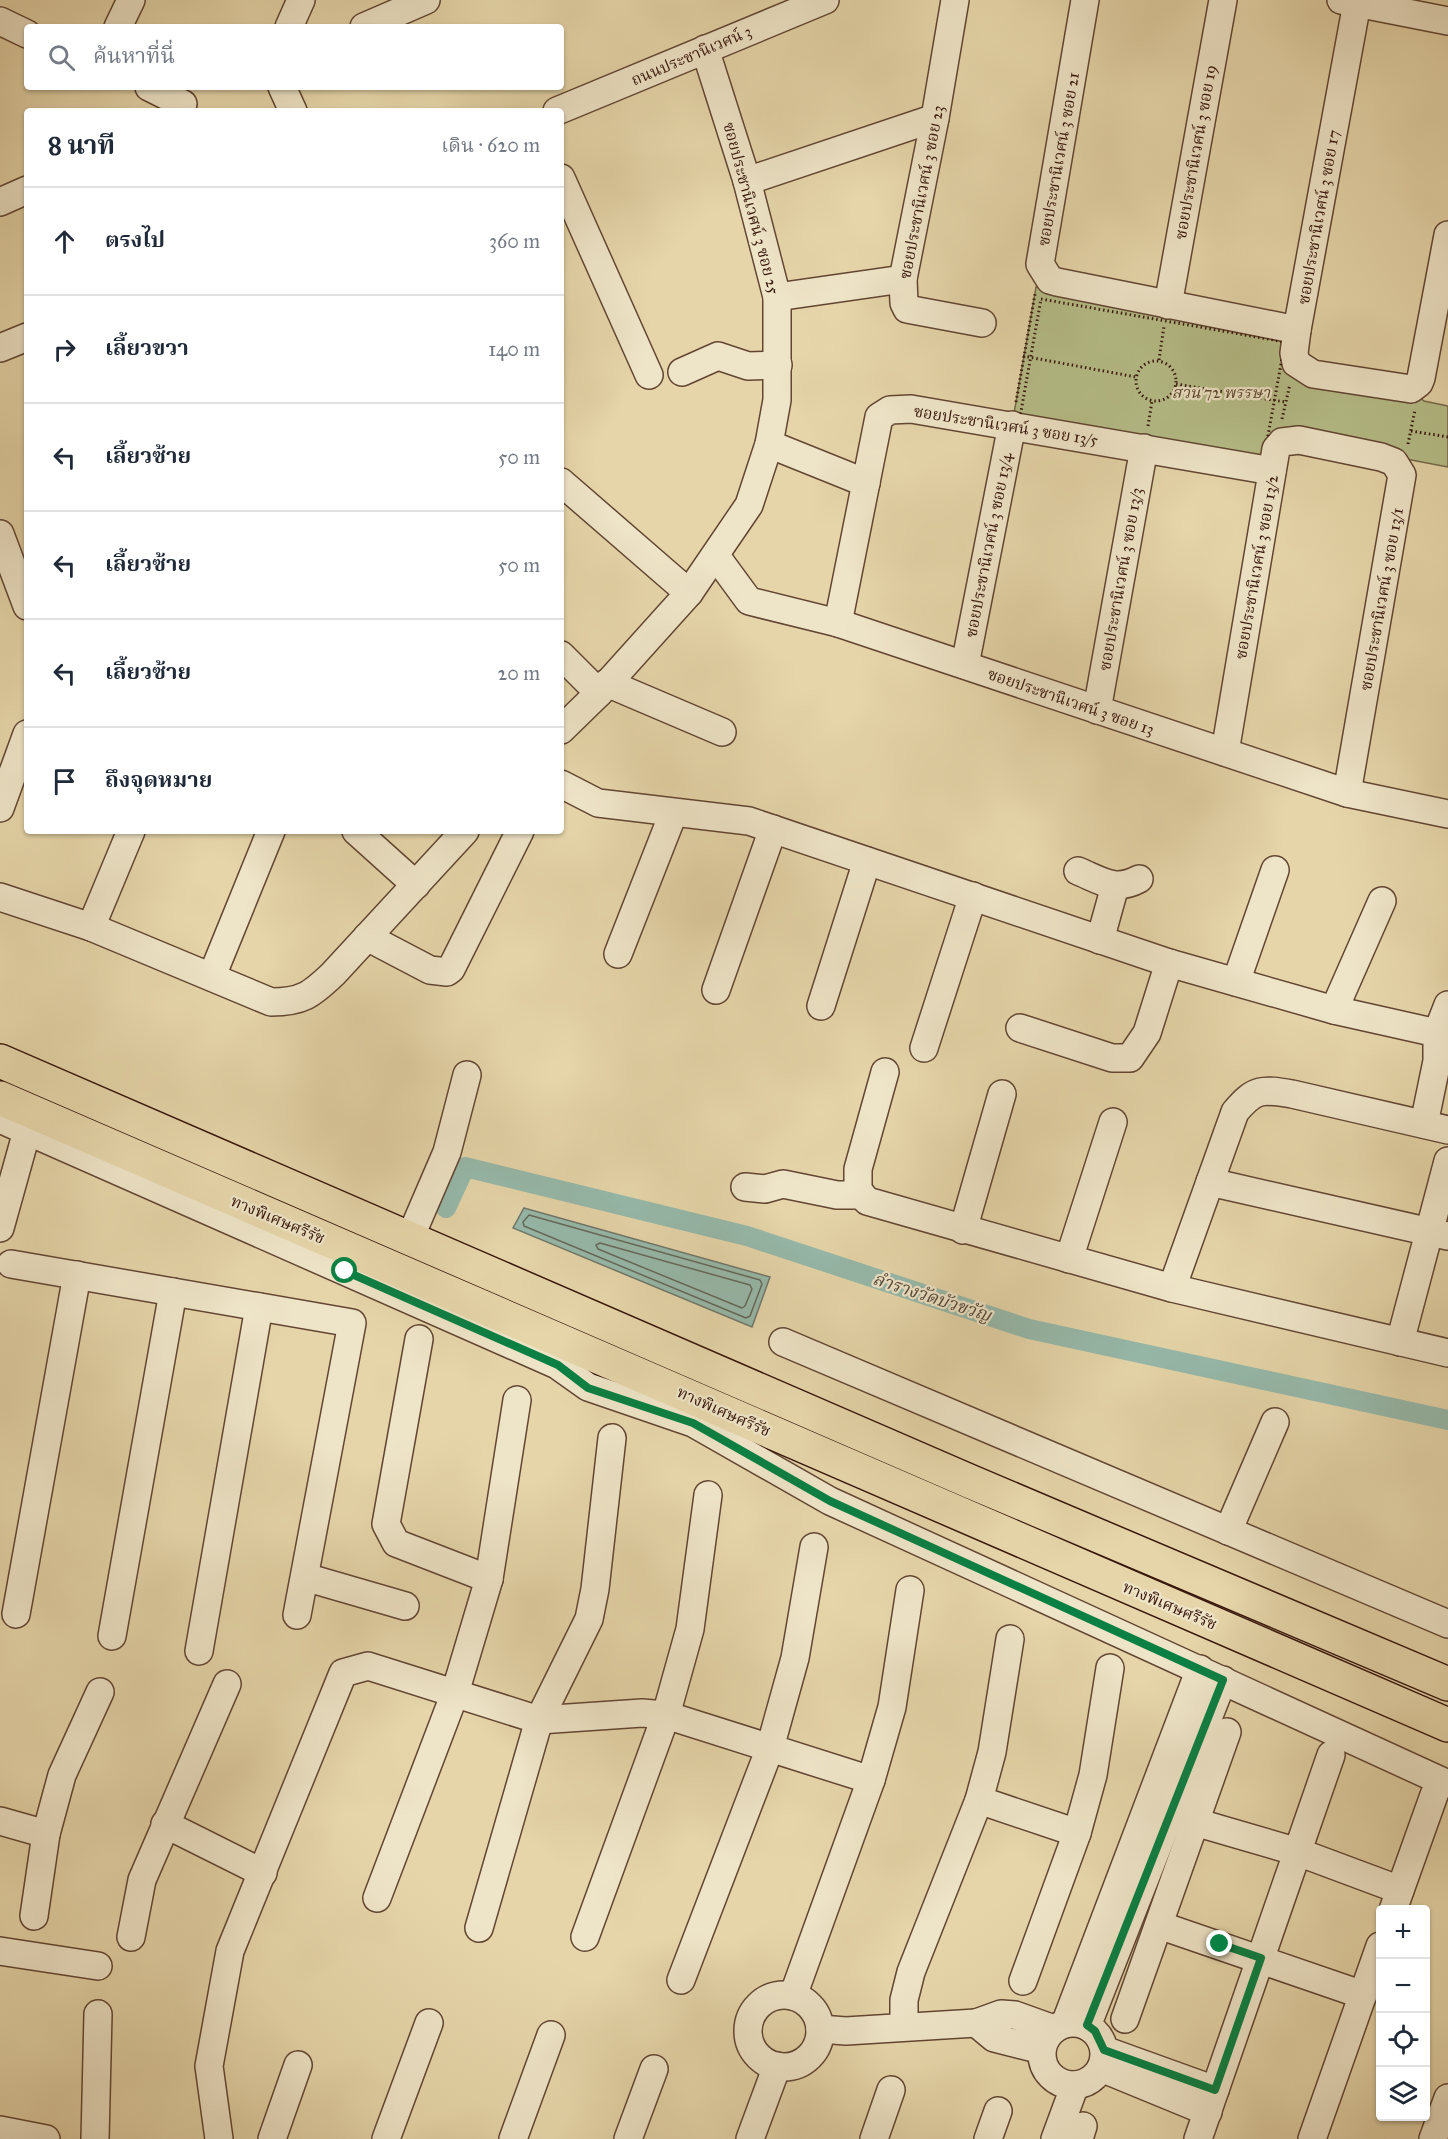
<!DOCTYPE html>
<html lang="th">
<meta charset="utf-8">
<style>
:root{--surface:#fff;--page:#f2f2f3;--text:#1f2937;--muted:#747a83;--line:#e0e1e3}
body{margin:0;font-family:"IM FELL Great Primer","Noto Serif Thai",serif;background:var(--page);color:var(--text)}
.controls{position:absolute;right:18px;bottom:18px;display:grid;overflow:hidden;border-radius:6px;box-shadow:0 2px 4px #0004}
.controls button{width:54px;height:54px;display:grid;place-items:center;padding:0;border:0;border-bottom:2px solid var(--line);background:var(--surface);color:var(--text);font:30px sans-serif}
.stop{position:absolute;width:18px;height:18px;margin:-14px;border:4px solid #0b8043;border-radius:50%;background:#fff}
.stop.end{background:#0b8043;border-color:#fff;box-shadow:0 2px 6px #0008}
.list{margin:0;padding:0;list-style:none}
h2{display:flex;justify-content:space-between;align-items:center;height:78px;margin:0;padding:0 24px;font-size:26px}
h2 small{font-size:20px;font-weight:400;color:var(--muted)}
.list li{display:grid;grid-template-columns:39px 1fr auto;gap:18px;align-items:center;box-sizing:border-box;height:108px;padding:0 24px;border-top:2px solid var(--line)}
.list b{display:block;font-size:22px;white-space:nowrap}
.list em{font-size:20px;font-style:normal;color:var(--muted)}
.icon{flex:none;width:33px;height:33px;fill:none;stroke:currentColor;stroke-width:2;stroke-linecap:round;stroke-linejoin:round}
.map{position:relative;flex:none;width:1448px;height:2139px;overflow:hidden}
.search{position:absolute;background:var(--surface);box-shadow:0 2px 4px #0004;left:24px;top:24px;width:540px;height:66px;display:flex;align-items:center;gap:15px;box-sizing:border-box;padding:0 21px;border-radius:6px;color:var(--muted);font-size:22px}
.panel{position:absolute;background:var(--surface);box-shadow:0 2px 4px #0004;left:24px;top:108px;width:540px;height:726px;border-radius:6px}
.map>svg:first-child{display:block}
.green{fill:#b5bd88;stroke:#766a4a;stroke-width:1.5}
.water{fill:#96b9aa;stroke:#70786b;stroke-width:1.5}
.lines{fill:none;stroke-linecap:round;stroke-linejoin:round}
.shore{stroke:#66685b;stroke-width:1.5}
.canal{stroke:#96b9aa;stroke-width:20}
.minor-casing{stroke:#624633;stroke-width:30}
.highway-casing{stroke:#37170c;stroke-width:36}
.path{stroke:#37170c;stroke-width:3;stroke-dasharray:1.5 3;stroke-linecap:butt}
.minor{stroke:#eee4c7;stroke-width:27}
.highway{stroke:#e5d5a9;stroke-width:33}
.route{stroke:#0b8043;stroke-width:8}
.labels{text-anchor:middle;stroke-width:4.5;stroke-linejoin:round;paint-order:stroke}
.street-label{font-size:16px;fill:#37170c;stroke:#eee4c7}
.park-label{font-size:16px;font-style:italic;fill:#5d4931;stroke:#eee4c7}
.water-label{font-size:18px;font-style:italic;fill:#54483b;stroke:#eee4c7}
</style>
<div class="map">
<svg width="1448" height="2139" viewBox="0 0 1448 2139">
<rect width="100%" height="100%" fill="#e5d5a9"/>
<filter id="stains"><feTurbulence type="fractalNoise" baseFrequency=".00333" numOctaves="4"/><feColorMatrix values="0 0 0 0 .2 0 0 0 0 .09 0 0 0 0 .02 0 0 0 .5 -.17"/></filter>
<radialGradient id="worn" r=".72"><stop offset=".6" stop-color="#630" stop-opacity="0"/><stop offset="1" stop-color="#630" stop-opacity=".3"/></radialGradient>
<!-- green -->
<path class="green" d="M1036,287L1298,334L1292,371L1419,397L1424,401L1448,406V467L1280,435L1273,474L1012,425Z"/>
<!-- water -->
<path class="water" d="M524,1208L770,1277L752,1327L513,1228Z"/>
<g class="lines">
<!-- shore -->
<g class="shore">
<path d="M529,1215L760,1280L762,1284L750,1316L746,1318L524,1226L523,1222Z"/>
<path d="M600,1243L750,1285L752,1289L745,1306L742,1308L598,1249L596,1245Z"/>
</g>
<!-- canal -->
<path class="canal" d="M446,1208L465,1167L747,1236L1029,1329L1448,1420"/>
<!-- minor casing -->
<g class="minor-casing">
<g id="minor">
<path d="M955,0L935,118L903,279L904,303L907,309L982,323"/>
<path d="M1085,0L1040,264L1050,280L1057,282L1297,330"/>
<path d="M1341,0L1448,21"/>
<path d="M1357,3L1297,330L1294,353L1296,363L1313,374L1411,389L1419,383L1421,378L1448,235"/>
<path d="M0,21L27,34"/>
<path d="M118,27L131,0"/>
<path d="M289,27L301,0"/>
<path d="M364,27L426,0"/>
<path d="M149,87L183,104L181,111"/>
<path d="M282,87L293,111"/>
<path d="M557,111L825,0"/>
<path d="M561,178L649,375"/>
<path d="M747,181L935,118"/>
<path d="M0,202L27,190"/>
<path d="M777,297L903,279"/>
<path d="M1168,305L1223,0"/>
<path d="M0,348L27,337"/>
<path d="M682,372L718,356L748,366L778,365"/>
<path d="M769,444L866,483"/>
<path d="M561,482L689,593"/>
<path d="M0,534L27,606"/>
<path d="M716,556L749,601L838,623L1347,793L1448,814"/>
<path d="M838,623L879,417L890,410L911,409L1272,471"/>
<path d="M561,655L599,693"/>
<path d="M965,665L1012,425"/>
<path d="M607,683L722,732"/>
<path d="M1097,710L1144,448"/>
<path d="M561,730L599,693L689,593L749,505L769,444L777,400V297L747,181L705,49"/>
<path d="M1225,752L1276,449L1282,442L1299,440L1381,457L1394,462L1402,475L1347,793"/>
<path d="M561,784L598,803L749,821L1169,963L1334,1010L1437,1033V1061L1424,1124"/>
<path d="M0,808L27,734"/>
<path d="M356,831L416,885"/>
<path d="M1078,871C1102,881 1115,892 1139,879"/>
<path d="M0,897L91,927L271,1002C302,1002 311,995 333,974L465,831"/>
<path d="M91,927L131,831"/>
<path d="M367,937L430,970L447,972L451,969L520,831"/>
<path d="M1100,940L1115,886"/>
<path d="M618,954L673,814"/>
<path d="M212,976L271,831"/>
<path d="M1236,982L1275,870"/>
<path d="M716,990L773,829"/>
<path d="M821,1006L867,861"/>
<path d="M1334,1010L1382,901"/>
<path d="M1020,1028L1112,1058H1130L1147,1033L1169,963"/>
<path d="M1437,1033L1448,1005"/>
<path d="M924,1048L973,896"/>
<path d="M885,1072L858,1169V1190L867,1201L1172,1288L1448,1353"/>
<path d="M0,1119L557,1365L588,1387L693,1423L830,1501L1448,1784"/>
<path d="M1210,1182L1448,1236"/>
<path d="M745,1187L765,1189L783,1184L837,1195H861"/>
<path d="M416,1224L447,1152L467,1075"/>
<path d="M0,1228L27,1131"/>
<path d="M963,1230L1002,1094"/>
<path d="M1069,1259L1113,1122"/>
<path d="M11,1264L352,1323L297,1615"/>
<path d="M1172,1288L1235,1112C1255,1088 1262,1089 1292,1094L1448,1130"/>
<path d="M419,1339L386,1524L396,1543L489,1579"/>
<path d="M783,1342L1448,1624"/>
<path d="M1400,1342L1448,1161"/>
<path d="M1228,1531L1275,1422"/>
<path d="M305,1577L405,1606"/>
<path d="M16,1614L77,1275"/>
<path d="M112,1636L173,1292"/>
<path d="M199,1651L259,1307"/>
<path d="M979,1800L1077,1833"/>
<path d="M0,1821L46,1834"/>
<path d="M1195,1822L1298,1852L1400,1890"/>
<path d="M165,1824L263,1873"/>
<path d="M377,1898L455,1693L489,1579L517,1400"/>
<path d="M1393,1910L1434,1795"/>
<path d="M34,1916L46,1834L62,1775L100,1692"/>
<path d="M1159,1925L1363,1995"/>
<path d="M479,1928L539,1720L589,1619L595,1589L612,1438"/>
<path d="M131,1937L142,1880L227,1684"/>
<path d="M585,1937L666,1715L690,1629L708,1495"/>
<path d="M0,1951L98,1966"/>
<path d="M681,1980L770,1748L795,1658L814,1547"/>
<path d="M1023,1981L1077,1833L1093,1775L1110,1668"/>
<circle cx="784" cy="2031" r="36"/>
<path d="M793,1996L871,1780L892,1707L910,1590"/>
<path d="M1125,2019L1227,1732"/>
<path d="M976,2023L994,2038L1042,2050"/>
<circle cx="1073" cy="2054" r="31"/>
<path d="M1065,2024L1200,1669"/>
<path d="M904,2026V2000L911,1972L979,1800L992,1752L1010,1639"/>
<path d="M1087,2026L1223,1680"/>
<path d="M820,2029L846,2031L976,2023L1001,2014L1015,2015L1054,2029"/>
<path d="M1104,2050L1215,2090"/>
<path d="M1101,2068L1208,2112"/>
<path d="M0,2130L46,2139"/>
<path d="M95,2139L98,2014"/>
<path d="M219,2139L209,2066L230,1951L343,1673L368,1666L539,1720L642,1713L666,1715L871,1780"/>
<path d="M272,2139L298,2065"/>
<path d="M386,2139L429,2023"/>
<path d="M513,2139L551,2035"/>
<path d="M628,2139L654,2069"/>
<path d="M750,2139L777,2066"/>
<path d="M874,2139L891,2090"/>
<path d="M988,2139L998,2111"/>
<path d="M1055,2139L1075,2085"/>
<path d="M1079,2139L1083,2126"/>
<path d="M1198,2139L1331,1755"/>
<path d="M1312,2139L1380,1946"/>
<path d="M1433,2139L1448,2098"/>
</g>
</g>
<!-- highway casing -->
<g class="highway-casing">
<g id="highway">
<path d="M0,1061L969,1481L1448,1684"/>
<path d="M0,1098L1448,1725"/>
</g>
</g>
<!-- path -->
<g class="path">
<path d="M1041,299L1285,342L1263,463L1020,417Z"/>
<path d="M1023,356L1136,377"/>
<path d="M1159,360L1164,326"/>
<circle cx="1156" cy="381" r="20"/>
<path d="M1176,384L1285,402"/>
<path d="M1016,402L1035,294"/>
<path d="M1282,419L1290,384"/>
<path d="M1148,426L1152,401"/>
<path d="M1411,431L1448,437"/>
<path d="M1408,444L1415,410"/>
</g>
<!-- minor -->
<use href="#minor" class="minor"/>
<!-- highway -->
<use href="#highway" class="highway"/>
</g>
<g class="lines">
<!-- route -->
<path class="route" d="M345,1271L558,1365L588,1388L693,1423L830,1501L1223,1680L1087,2025L1095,2031L1104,2050L1215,2090L1261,1958L1220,1944"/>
</g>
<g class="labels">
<!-- street labels -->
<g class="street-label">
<text transform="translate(691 55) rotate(-23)" y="6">ถนนประชานิเวศน์ 3</text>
<text transform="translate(1195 152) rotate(-80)" y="6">ซอยประชานิเวศน์ 3 ซอย 19</text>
<text transform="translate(1058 159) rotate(-80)" y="6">ซอยประชานิเวศน์ 3 ซอย 21</text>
<text transform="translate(921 192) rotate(-79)" y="6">ซอยประชานิเวศน์ 3 ซอย 23</text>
<text transform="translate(752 208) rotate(75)" y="6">ซอยประชานิเวศน์ 3 ซอย 25</text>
<text transform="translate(1318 217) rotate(-80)" y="6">ซอยประชานิเวศน์ 3 ซอย 17</text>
<text transform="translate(1006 425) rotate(9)" y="6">ซอยประชานิเวศน์ 3 ซอย 13/5</text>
<text transform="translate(988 545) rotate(-79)" y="6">ซอยประชานิเวศน์ 3 ซอย 13/4</text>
<text transform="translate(1256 567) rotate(-80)" y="6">ซอยประชานิเวศน์ 3 ซอย 13/2</text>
<text transform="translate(1120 579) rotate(-80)" y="6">ซอยประชานิเวศน์ 3 ซอย 13/3</text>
<text transform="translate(1381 599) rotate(-80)" y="6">ซอยประชานิเวศน์ 3 ซอย 13/1</text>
<text transform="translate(1071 701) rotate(19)" y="6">ซอยประชานิเวศน์ 3 ซอย 13</text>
<text transform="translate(278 1219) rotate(23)" y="6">ทางพิเศษศรีรัช</text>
<text transform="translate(724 1411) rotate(24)" y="6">ทางพิเศษศรีรัช</text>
<text transform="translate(1170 1605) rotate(23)" y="6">ทางพิเศษศรีรัช</text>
</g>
<!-- park labels -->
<g class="park-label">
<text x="1221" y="398">สวน 72 พรรษา</text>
</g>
<!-- water labels -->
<g class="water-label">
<text transform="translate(932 1297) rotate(18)" y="6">ลำรางวัดบัวขวัญ</text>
</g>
</g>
<rect width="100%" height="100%" filter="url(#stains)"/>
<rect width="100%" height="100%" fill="url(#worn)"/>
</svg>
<div class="controls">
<button>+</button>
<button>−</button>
<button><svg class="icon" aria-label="locate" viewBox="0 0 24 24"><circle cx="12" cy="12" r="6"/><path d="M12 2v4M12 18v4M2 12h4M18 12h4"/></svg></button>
<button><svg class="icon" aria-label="layers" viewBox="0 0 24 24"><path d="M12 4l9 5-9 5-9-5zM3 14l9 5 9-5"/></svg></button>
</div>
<div class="stop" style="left:345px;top:1271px"></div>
<div class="stop end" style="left:1220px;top:1944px"></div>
<div class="search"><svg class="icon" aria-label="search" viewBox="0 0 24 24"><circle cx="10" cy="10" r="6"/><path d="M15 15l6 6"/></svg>ค้นหาที่นี่</div>
<section class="panel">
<h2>8 นาที<small>เดิน · 620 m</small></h2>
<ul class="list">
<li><svg class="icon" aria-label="ahead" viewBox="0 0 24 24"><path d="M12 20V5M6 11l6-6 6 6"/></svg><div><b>ตรงไป</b></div><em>360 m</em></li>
<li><svg class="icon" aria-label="right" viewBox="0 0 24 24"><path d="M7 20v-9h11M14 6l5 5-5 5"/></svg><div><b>เลี้ยวขวา</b></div><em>140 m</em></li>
<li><svg class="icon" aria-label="left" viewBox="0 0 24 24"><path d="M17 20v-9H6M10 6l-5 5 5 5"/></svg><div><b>เลี้ยวซ้าย</b></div><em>50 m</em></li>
<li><svg class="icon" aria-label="left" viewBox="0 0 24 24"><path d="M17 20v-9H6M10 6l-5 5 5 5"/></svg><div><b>เลี้ยวซ้าย</b></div><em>50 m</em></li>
<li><svg class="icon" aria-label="left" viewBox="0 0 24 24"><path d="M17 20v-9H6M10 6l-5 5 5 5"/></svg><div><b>เลี้ยวซ้าย</b></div><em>20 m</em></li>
<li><svg class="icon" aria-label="arrive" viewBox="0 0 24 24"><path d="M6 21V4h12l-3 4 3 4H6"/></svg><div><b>ถึงจุดหมาย</b></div></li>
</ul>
</section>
</div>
